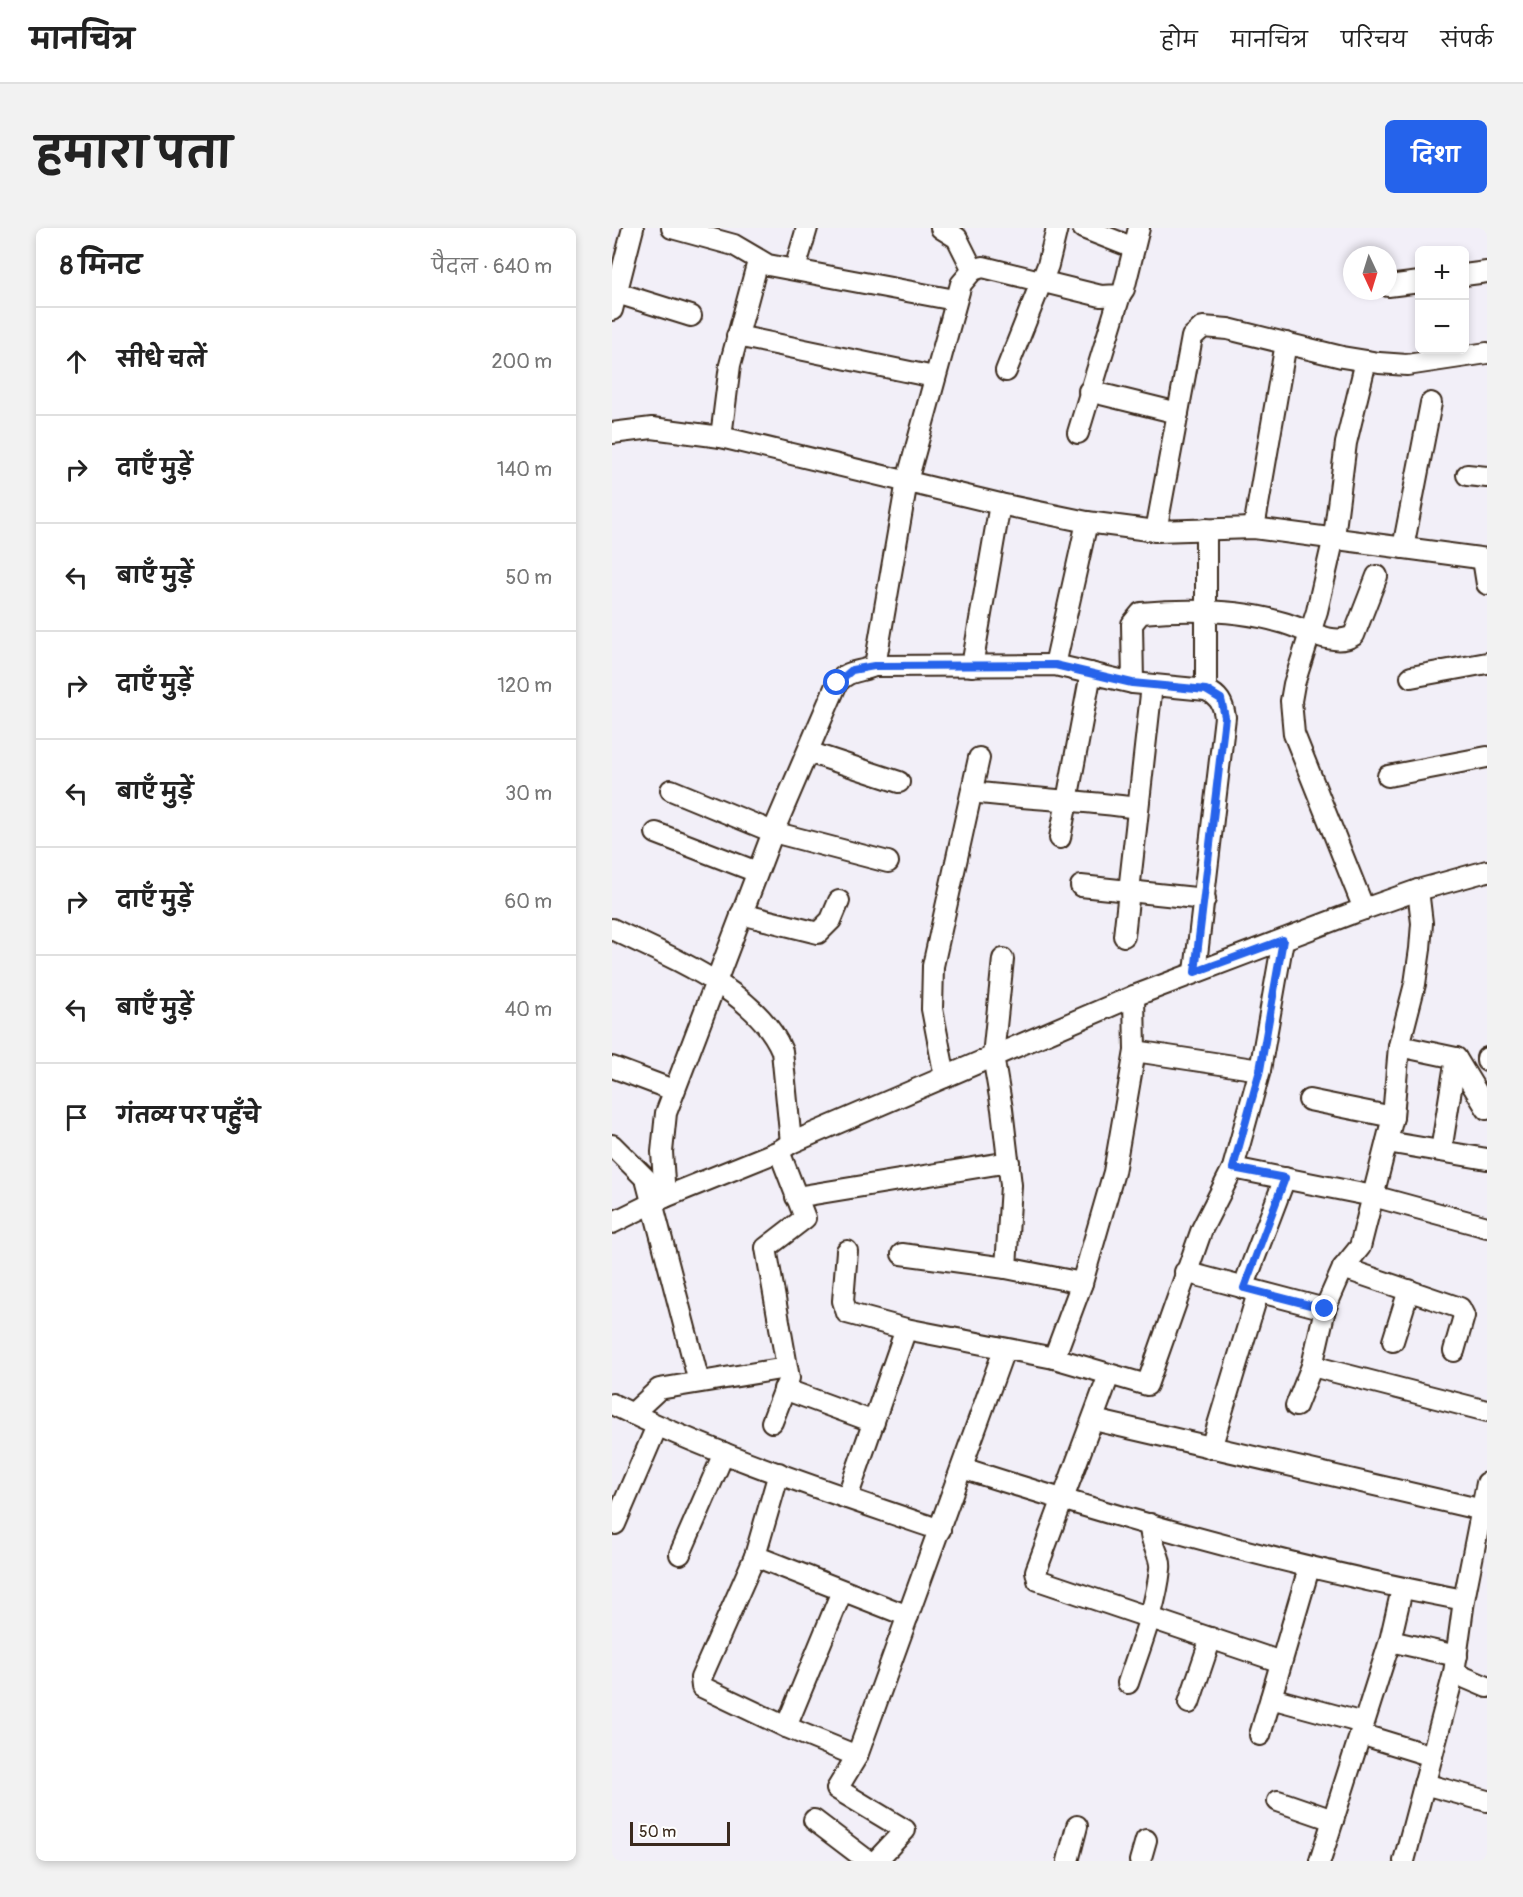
<!DOCTYPE html>
<html lang="hi">
<meta charset="utf-8">
<style>
:root{--surface:#fff;--page:#f2f2f2;--text:#222;--muted:#767676;--line:#e0e0e0;--accent:#2563eb}
body{margin:0;font-family:Pangolin,"Playpen Sans Deva",sans-serif;background:var(--page);color:var(--text)}
.controls{position:absolute;right:18px;top:18px;display:grid;overflow:hidden;border-radius:9px;box-shadow:0 3px 9px #0003}
.controls button{width:54px;height:54px;display:grid;place-items:center;padding:0;border:0;border-bottom:2px solid var(--line);background:var(--surface);color:var(--text);font:30px sans-serif}
.compass{position:absolute;left:731px;top:18px;width:54px;height:54px;border-radius:50%;background:var(--surface);box-shadow:0 3px 9px #0003;rotate:176deg}
.scale{position:absolute;left:18px;bottom:15px;width:100px;box-sizing:border-box;padding-left:6px;border:3px solid #3b2a1e;border-top:0;font-size:16px;line-height:21px;white-space:nowrap;color:#3b2a1e;-webkit-text-stroke:4px #fff;paint-order:stroke}
.stop{position:absolute;width:18px;height:18px;margin:-14px;border:4px solid #2563eb;border-radius:50%;background:#fff}
.stop.end{background:#2563eb;border-color:#fff;box-shadow:0 2px 6px #0008}
.list{margin:0;padding:0;list-style:none}
h2{display:flex;justify-content:space-between;align-items:center;height:78px;margin:0;padding:0 24px;font-size:26px}
h2 small{font-size:20px;font-weight:400;color:var(--muted)}
.list li{display:grid;grid-template-columns:39px 1fr auto;gap:18px;align-items:center;box-sizing:border-box;height:108px;padding:0 24px;border-top:2px solid var(--line)}
.list b{display:block;font-size:22px;white-space:nowrap}
.list em{font-size:20px;font-style:normal;color:var(--muted)}
.icon{flex:none;width:33px;height:33px;fill:none;stroke:currentColor;stroke-width:2;stroke-linecap:round;stroke-linejoin:round}
.map{position:relative;flex:none;width:875px;height:1633px;overflow:hidden;border-radius:9px}
header{display:flex;align-items:center;gap:36px;box-sizing:border-box;height:84px;padding:0 30px;background:var(--surface);border-bottom:2px solid var(--line)}
header strong{font-size:28px}
nav{display:flex;gap:33px;margin-inline-start:auto;font-size:21px}
.intro{display:flex;align-items:center;justify-content:space-between;box-sizing:border-box;height:144px;padding:0 36px}
h1{margin:0;font-size:42px}
.button{padding:15px 27px;border-radius:9px;background:var(--accent);color:#fff;font-size:21px;font-weight:700}
main{display:flex;gap:36px;padding:0 36px}
aside{flex:1;background:var(--surface);border-radius:9px;box-shadow:0 3px 9px #0003}
.map>svg:first-child{display:block}
.lines{fill:none;stroke-linecap:round;stroke-linejoin:round}
.minor-casing{stroke:#3b2a1e;stroke-width:24}
.minor{stroke:#fff;stroke-width:20}
.route{stroke:#2563eb;stroke-width:8}
</style>
<header>
<strong>मानचित्र</strong>
<nav><a>होम</a><a>मानचित्र</a><a>परिचय</a><a>संपर्क</a></nav>
</header>
<div class="intro"><h1>हमारा पता</h1><a class="button">दिशा</a></div>
<main>
<aside>
<h2>8 मिनट<small>पैदल · 640 m</small></h2>
<ul class="list">
<li><svg class="icon" aria-label="ahead" viewBox="0 0 24 24"><path d="M12 20V5M6 11l6-6 6 6"/></svg><div><b>सीधे चलें</b></div><em>200 m</em></li>
<li><svg class="icon" aria-label="right" viewBox="0 0 24 24"><path d="M7 20v-9h11M14 6l5 5-5 5"/></svg><div><b>दाएँ मुड़ें</b></div><em>140 m</em></li>
<li><svg class="icon" aria-label="left" viewBox="0 0 24 24"><path d="M17 20v-9H6M10 6l-5 5 5 5"/></svg><div><b>बाएँ मुड़ें</b></div><em>50 m</em></li>
<li><svg class="icon" aria-label="right" viewBox="0 0 24 24"><path d="M7 20v-9h11M14 6l5 5-5 5"/></svg><div><b>दाएँ मुड़ें</b></div><em>120 m</em></li>
<li><svg class="icon" aria-label="left" viewBox="0 0 24 24"><path d="M17 20v-9H6M10 6l-5 5 5 5"/></svg><div><b>बाएँ मुड़ें</b></div><em>30 m</em></li>
<li><svg class="icon" aria-label="right" viewBox="0 0 24 24"><path d="M7 20v-9h11M14 6l5 5-5 5"/></svg><div><b>दाएँ मुड़ें</b></div><em>60 m</em></li>
<li><svg class="icon" aria-label="left" viewBox="0 0 24 24"><path d="M17 20v-9H6M10 6l-5 5 5 5"/></svg><div><b>बाएँ मुड़ें</b></div><em>40 m</em></li>
<li><svg class="icon" aria-label="arrive" viewBox="0 0 24 24"><path d="M6 21V4h12l-3 4 3 4H6"/></svg><div><b>गंतव्य पर पहुँचे</b></div></li>
</ul>
</aside>
<div class="map">
<svg width="875" height="1633" viewBox="0 0 875 1633">
<rect width="100%" height="100%" fill="#f2eff8"/>
<filter id="ink" filterUnits="userSpaceOnUse"><feTurbulence type="fractalNoise" baseFrequency=".0167" numOctaves="2"/><feDisplacementMap in="SourceGraphic" scale="12" xChannelSelector="R" yChannelSelector="G"/><feConvolveMatrix kernelMatrix="1 2 1 2 8 2 1 2 1" color-interpolation-filters="sRGB"/></filter>
<g filter="url(#ink)">
<g class="lines">
<!-- minor casing -->
<g class="minor-casing">
<g id="minor">
<path d="M60,0L122,17L156,37L343,72"/>
<path d="M329,0L345,10L361,42"/>
<path d="M471,0L522,20"/>
<path d="M183,41L195,0"/>
<path d="M852,47L875,44"/>
<path d="M776,58L808,54"/>
<path d="M5,65L79,88"/>
<path d="M0,82L21,0"/>
<path d="M125,108L322,149"/>
<path d="M394,143L436,37L445,0"/>
<path d="M477,163L566,185"/>
<path d="M0,205L40,200L109,209L388,276L475,294L544,303L642,300L875,331"/>
<path d="M466,205L508,67"/>
<path d="M109,209L118,137L146,33"/>
<path d="M855,247L875,249"/>
<path d="M642,300L674,115"/>
<path d="M594,301V462"/>
<path d="M544,303L580,109L591,99L616,101L730,129L767,135L795,137L875,125"/>
<path d="M791,320L819,175"/>
<path d="M871,331L875,356"/>
<path d="M443,437L475,294"/>
<path d="M262,438L443,437L521,455L594,462C607,468 611,475 613,489L583,744"/>
<path d="M360,438L388,276"/>
<path d="M799,449L875,435"/>
<path d="M521,455L520,396L529,385C576,381 626,381 672,395C693,401 723,420 742,407L765,348"/>
<path d="M196,524L287,554"/>
<path d="M776,548L875,529"/>
<path d="M59,562L161,604L276,634"/>
<path d="M360,564C415,571 470,572 525,580"/>
<path d="M44,605L145,644"/>
<path d="M448,610L479,445"/>
<path d="M469,658L593,671"/>
<path d="M752,681L682,506L679,473L682,456L705,383L722,309L734,215L754,133"/>
<path d="M129,686L206,705L219,692L227,673"/>
<path d="M0,701C55,728 145,762 170,823L179,915"/>
<path d="M512,708L540,457"/>
<path d="M391,731L381,828L390,881L399,957L394,1040"/>
<path d="M787,818L844,830L829,923"/>
<path d="M523,823L648,842"/>
<path d="M844,830L875,881"/>
<path d="M875,833V830"/>
<path d="M0,839L61,862"/>
<path d="M333,849L320,781L321,738L367,530"/>
<path d="M697,872L781,889"/>
<path d="M775,914L875,931"/>
<path d="M0,917L34,951L87,1154"/>
<path d="M621,940L761,968L875,999"/>
<path d="M53,969L50,924L54,885L161,604L225,455C237,441 247,445 262,438L264,432L295,253L349,56L361,42L371,39L489,68L508,67L512,61L527,0"/>
<path d="M184,969L397,934"/>
<path d="M0,995L53,969L167,923L179,915L522,768L738,686L806,662L875,643"/>
<path d="M235,1023L231,1073L235,1085L294,1101L442,1130L535,1157L590,1001L621,940L648,842L671,712"/>
<path d="M290,1026L394,1040L470,1055"/>
<path d="M731,1040L848,1080L852,1088L842,1123"/>
<path d="M573,1044L713,1081L700,1138L875,1183"/>
<path d="M631,1060L673,950"/>
<path d="M713,1081L731,1040L748,1019L781,889L787,818L803,756L808,721L810,695L806,662"/>
<path d="M781,1113L797,1062"/>
<path d="M442,1130L470,1055L502,944L523,823L522,768"/>
<path d="M497,1147L424,1343L426,1352L669,1434"/>
<path d="M172,1161L262,1194"/>
<path d="M0,1176C105,1228 218,1264 328,1302"/>
<path d="M684,1178L700,1138"/>
<path d="M20,1186L47,1161L174,1140"/>
<path d="M482,1192L875,1283"/>
<path d="M160,1194L177,1150L154,1020L193,990L167,923"/>
<path d="M599,1220L646,1065"/>
<path d="M350,1240C515,1293 682,1340 852,1372"/>
<path d="M167,1245L143,1328L296,1388"/>
<path d="M235,1270L294,1101"/>
<path d="M3,1296L45,1198"/>
<path d="M68,1326L112,1225"/>
<path d="M143,1328L89,1450L90,1459L174,1499L245,1528"/>
<path d="M778,1413L790,1361"/>
<path d="M842,1445L875,1459"/>
<path d="M516,1455C528,1418 544,1380 548,1341C550,1328 537,1315 538,1296"/>
<path d="M659,1470L751,1495"/>
<path d="M577,1475L599,1410"/>
<path d="M174,1499L230,1363"/>
<path d="M748,1506L820,1528"/>
<path d="M648,1507L697,1340"/>
<path d="M812,1556L875,1573"/>
<path d="M666,1573L721,1592"/>
<path d="M202,1592L256,1633"/>
<path d="M264,1633L293,1602L225,1561L245,1528L392,1122"/>
<path d="M456,1633L465,1598"/>
<path d="M528,1633L534,1612"/>
<path d="M708,1633L778,1413L845,1428"/>
<path d="M792,1633L842,1445L852,1372L875,1255"/>
</g>
</g>
<!-- minor -->
<use href="#minor" class="minor"/>
</g>
</g>
<g class="lines" filter="url(#ink)">
<!-- route -->
<path class="route" d="M225,455L240,442L262,438L443,437L520,455L594,462L609,471L613,489L583,744L671,712L648,842L621,940L673,950L632,1060L713,1081"/>
</g>
</svg>
<div class="controls">
<button>+</button>
<button>−</button>
</div>
<svg class="compass" viewBox="-18 -18 36 36"><path d="M0-13l5 13h-10z" fill="#e53935"/><path d="M0 13l5-13h-10z" fill="#767676"/></svg>
<div class="scale">50 m</div>
<div class="stop" style="left:225px;top:455px"></div>
<div class="stop end" style="left:713px;top:1081px"></div>
</div>
</main>
